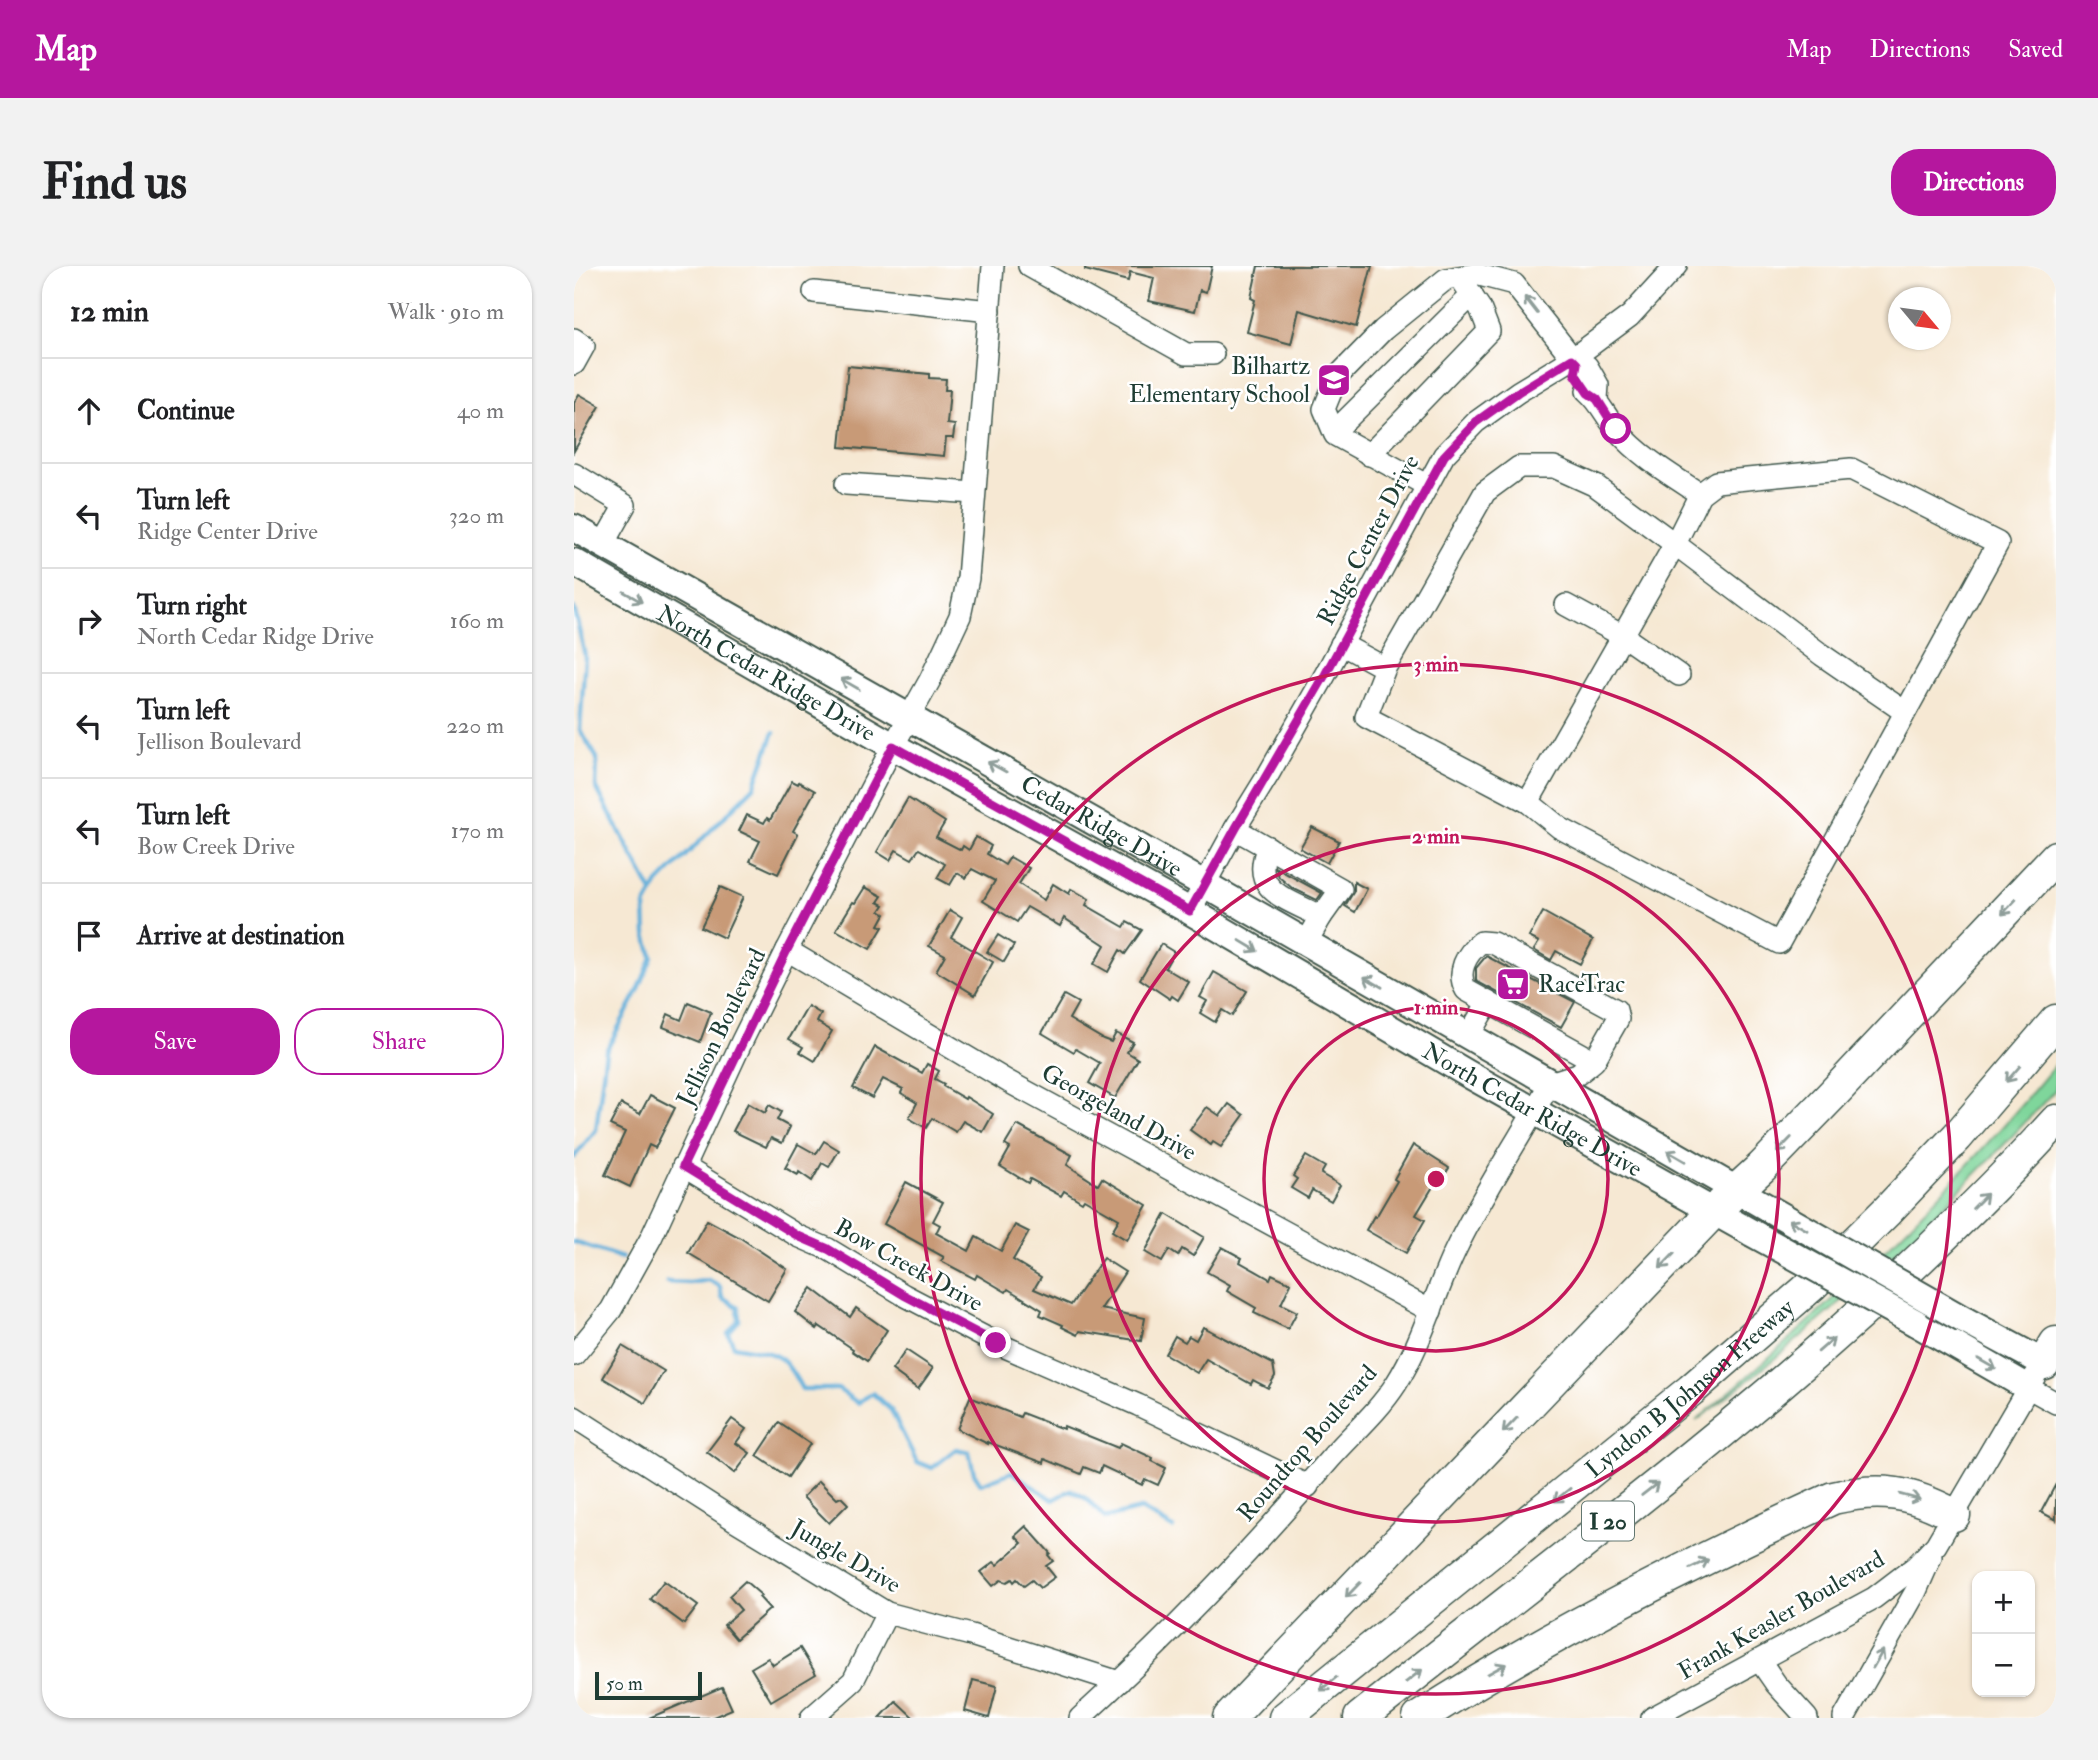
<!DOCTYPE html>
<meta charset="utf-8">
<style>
:root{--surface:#fff;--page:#f2f2f2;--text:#202124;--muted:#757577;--line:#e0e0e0;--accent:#b5179e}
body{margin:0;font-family:"IM FELL Double Pica",serif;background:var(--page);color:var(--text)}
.controls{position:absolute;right:21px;bottom:21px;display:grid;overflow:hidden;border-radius:14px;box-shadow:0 2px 5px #0004}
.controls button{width:63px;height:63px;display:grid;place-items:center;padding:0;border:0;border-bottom:2px solid var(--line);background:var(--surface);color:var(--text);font:35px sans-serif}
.compass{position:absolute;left:1314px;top:21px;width:63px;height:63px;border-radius:50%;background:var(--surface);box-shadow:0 2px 5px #0004;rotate:119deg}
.scale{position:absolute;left:21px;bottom:18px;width:107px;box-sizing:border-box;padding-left:7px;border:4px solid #1f3d34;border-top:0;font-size:19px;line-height:24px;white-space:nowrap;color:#1f3d34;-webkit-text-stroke:5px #fff;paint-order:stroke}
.stop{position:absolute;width:21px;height:21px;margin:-16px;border:5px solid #b5179e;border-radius:50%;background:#fff}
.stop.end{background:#b5179e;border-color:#fff;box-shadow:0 2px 7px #0008}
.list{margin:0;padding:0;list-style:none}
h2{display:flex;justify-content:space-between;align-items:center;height:91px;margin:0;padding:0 28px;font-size:30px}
h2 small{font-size:23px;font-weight:400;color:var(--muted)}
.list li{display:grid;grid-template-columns:46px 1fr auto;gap:21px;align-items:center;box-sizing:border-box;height:105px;padding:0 28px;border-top:2px solid var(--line)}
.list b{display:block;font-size:26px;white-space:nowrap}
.list p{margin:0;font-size:23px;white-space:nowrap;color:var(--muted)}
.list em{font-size:23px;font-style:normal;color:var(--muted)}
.actions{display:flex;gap:14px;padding:21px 28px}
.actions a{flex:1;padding:16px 0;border:2px solid var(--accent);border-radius:28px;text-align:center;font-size:24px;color:var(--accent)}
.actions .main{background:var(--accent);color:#fff}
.icon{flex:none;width:38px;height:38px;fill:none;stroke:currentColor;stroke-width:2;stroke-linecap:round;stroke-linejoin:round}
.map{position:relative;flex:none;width:1482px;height:1452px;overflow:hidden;border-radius:28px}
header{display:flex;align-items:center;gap:42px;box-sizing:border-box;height:98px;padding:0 35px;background:var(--accent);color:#fff}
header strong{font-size:33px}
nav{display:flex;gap:38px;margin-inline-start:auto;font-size:24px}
.intro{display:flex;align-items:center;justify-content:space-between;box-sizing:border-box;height:168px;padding:0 42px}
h1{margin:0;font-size:49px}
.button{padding:18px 32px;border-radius:28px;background:var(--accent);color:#fff;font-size:24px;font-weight:700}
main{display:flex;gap:42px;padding:0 42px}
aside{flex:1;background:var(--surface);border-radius:28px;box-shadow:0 2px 5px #0004}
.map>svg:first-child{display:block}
.green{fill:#7fd69b;stroke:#4f8a68;stroke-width:2}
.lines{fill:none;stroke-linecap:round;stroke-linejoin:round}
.stream{stroke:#60aed9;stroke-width:4.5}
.building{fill:#c89a77}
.minor-casing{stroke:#3f574c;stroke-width:24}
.major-casing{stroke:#3f574c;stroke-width:30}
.highway-casing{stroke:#3f574c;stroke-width:35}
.minor{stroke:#fff;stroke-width:21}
.major{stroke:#fff;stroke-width:26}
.highway{stroke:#fff;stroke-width:32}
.major-bridge-casing{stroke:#3f574c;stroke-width:30;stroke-linecap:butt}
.major-bridge{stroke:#fff;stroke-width:26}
.oneway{stroke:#8f9e9a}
.route{stroke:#b5179e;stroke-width:9}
.ring{fill:none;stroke:#c2185b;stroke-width:3.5}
.labels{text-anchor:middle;stroke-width:5;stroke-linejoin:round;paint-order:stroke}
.shield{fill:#fff;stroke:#627771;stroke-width:2}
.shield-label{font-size:23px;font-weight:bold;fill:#1f3d34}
.poi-label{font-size:24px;fill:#1f3d34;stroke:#fff;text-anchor:end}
.street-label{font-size:24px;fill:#1f3d34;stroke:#fff}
.centre{fill:#c2185b;stroke:#fff;stroke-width:3.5}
.ring-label{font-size:21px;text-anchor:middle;font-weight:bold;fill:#c2185b;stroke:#fff;stroke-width:5;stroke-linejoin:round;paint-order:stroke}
</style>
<header>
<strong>Map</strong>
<nav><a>Map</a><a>Directions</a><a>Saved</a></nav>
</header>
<div class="intro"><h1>Find us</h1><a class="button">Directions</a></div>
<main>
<aside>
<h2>12 min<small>Walk · 910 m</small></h2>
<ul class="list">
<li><svg class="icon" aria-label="ahead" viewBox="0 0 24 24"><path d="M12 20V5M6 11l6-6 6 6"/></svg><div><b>Continue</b></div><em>40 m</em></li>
<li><svg class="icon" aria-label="left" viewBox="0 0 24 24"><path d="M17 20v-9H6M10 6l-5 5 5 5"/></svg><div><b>Turn left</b><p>Ridge Center Drive</p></div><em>320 m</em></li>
<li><svg class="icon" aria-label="right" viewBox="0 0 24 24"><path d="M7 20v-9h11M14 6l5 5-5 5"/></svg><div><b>Turn right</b><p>North Cedar Ridge Drive</p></div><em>160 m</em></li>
<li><svg class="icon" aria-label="left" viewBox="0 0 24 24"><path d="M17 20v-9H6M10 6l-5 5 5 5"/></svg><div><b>Turn left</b><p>Jellison Boulevard</p></div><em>220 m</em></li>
<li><svg class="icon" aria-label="left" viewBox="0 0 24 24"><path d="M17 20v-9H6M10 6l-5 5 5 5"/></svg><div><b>Turn left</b><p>Bow Creek Drive</p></div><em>170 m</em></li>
<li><svg class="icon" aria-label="arrive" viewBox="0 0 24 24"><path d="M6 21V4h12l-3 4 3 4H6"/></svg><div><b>Arrive at destination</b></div></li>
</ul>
<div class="actions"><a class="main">Save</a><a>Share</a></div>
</aside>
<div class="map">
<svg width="1482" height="1452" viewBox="0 0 1482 1452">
<rect width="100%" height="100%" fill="#fff"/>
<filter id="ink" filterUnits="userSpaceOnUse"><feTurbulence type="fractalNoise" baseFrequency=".0143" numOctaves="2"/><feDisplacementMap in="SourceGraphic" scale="14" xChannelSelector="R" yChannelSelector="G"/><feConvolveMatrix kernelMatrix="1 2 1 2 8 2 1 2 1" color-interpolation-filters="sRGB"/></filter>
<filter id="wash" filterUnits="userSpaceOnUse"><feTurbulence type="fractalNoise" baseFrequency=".00686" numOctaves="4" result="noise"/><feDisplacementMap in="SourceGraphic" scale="28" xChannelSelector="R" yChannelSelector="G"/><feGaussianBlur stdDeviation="1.57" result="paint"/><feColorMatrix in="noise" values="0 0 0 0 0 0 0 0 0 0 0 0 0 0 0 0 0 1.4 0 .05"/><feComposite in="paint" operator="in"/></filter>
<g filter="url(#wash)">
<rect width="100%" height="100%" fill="#f6e8d3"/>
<!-- green -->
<path class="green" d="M1482,798V823C1372,944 1252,1056 1122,1155C1253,1043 1372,932 1482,798Z"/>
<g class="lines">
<!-- stream -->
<g class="stream">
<path d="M0,342L11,390L6,464L23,492L22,521L78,626"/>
<path d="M0,891L22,864L32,785L64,725L78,691L72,668L71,640L84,617L180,521L200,466"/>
<path d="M0,976L48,992"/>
<path d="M93,1016L116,1017L135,1014L146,1020L148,1031L164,1041L165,1054L154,1067L160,1080C203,1089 207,1083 228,1123H264L284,1137L298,1127L317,1144L343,1196L358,1202L382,1183L395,1186L400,1207L407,1218L438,1206L479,1234L497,1224L513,1233L531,1252L567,1243L599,1262"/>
</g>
</g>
<g id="blocks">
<!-- building -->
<g class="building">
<path d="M511,0H638L632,26L626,24L621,45L575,35L580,12L556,6L554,15L511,4Z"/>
<path d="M684,0H798L782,61L725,44L717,78L673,66L681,34L677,32Z"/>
<path d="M274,100L355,108V112L372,113L371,124H376L373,158L381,159L379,172H372L370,190L266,181Z"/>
<path d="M5,128L26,140L0,185V137Z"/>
<path d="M218,515L224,518L225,516L241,525L219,565L224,568L204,608L176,595L186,575L165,565L173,549L190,557L193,552L196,554Z"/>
<path d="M334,532L371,556L362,571L387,584L389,580L395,584L402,571L417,580L413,588L431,599L436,591L455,602L445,618L470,634L479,618L495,628L497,623L515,633L512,639L550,661L553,656L568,664L551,688L546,684L534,706L520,698L531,679L490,652L486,660L453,641L443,656L409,635L421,615L398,603L392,612L383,607L376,619L363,612L371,598L345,583L338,593L322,584L316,594L303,586Z"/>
<path d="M738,561L765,575L753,597L726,582Z"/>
<path d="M702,602L748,627L743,634L718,622L705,611Z"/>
<path d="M780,616L793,623L781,646L771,640L780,625Z"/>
<path d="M146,621L169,631L150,672L127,661Z"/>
<path d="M291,621L308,630L304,636L310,639L306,645L311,648L305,659L309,661L296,683L262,664L279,636L281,637Z"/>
<path d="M376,644L388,651L377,671L419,696L401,729L362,705L371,689L355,680Z"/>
<path d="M969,646L1019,674L1006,698L982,685L977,694L960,684L965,676L955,671Z"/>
<path d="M424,669L440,679L430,696L413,686Z"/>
<path d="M587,678L600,686L591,702L615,716L604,734L598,730L596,733L566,713Z"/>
<path d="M912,690L1001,736L987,761L902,715V702Z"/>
<path d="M640,706L673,725L658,750L648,744L641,756L626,747L633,735L626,731Z"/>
<path d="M490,729L504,737L495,753L529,773L537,776L542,767L559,776L553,786L564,793L541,832L515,817L526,797L502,783L500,786L468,767Z"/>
<path d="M114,736L137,746L126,776L89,761L94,748L107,754Z"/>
<path d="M234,740L247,748L243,756L258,765L241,795L226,786L229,781L215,773Z"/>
<path d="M301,781L348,807L353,798L365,805L361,813L370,818L369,820L391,833L392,831L419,848L409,866L389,855L382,866L358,852L352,862L335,852L343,837L327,827L329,823L309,813L298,832L279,822Z"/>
<path d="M76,829L101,842L81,882L75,879L56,921L31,909L51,866L36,859L47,838L66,848Z"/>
<path d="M174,837L191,847L195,839L207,846L203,854L216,861L208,877L197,872L192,881L159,865Z"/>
<path d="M655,838L670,849L647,881L639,876L637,879L616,864L633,841L646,850Z"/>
<path d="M443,859L498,889L493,899L524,919L528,912L573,939L553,974L538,965L545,953L510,933L508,936L490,925L487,930L456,913L454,917L426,900L436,882L431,879Z"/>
<path d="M250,875L265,884L255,901L248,897L238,915L225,906L224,909L211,902L224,878L242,888Z"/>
<path d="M839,879L875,902L866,916L863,914L842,949L851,954L832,987L792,964L800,950L802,951L823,915L820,913Z"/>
<path d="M732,890L751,901L747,908L766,919L757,935L738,924L734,932L717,922L723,913L719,910Z"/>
<path d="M332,916L369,936L359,955L366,959L362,967L395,985L402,971L427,985L441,959L455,966L439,994L467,1011L460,1023L497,1039L529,992L551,1006L527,1043L571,1052L567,1075L506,1065L504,1069L488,1061L489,1059L466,1049L468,1044L434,1023L432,1026L403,1009L401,1013L367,995L370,991L310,958Z"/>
<path d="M592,948L630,971L619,990L608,983L604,990L595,984L588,996L571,986Z"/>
<path d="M133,954L165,971L213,1003L194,1035L114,987Z"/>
<path d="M648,981L668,992L666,996L696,1013L698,1008L717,1017L707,1038L723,1046L714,1063L680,1047L682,1042L653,1025L656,1019L633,1006Z"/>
<path d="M238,1022L276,1051L282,1042L313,1064L293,1095L278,1085L279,1083L245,1060L243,1063L221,1046Z"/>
<path d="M629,1061L699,1098L701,1110L694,1122L679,1114L677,1118L632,1093L623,1107L591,1088L601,1070L611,1076L615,1070L622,1074Z"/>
<path d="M48,1080L90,1105L71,1137L29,1112Z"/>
<path d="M332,1084L359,1102L344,1123L318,1104Z"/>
<path d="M396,1131L446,1151L448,1147L489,1163L490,1160L544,1182L547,1177L579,1192L578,1195L592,1202L584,1219L571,1213L568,1219L528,1200L525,1207L510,1201L507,1208L471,1193L470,1197L414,1176V1178L383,1163Z"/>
<path d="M158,1153L172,1163L162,1177L176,1187L161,1207L133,1186Z"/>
<path d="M205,1157L236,1178L214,1211L183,1190Z"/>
<path d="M245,1215L263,1233L267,1231L274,1238L255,1257L229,1231Z"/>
<path d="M1482,1218V1254L1467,1246Z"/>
<path d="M452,1260L476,1287L474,1289L479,1295L472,1300L481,1311L466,1322L458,1314L450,1320L443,1313L440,1316L438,1313L433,1316L427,1314L419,1320L407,1306L420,1296L423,1299L448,1277L441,1270Z"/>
<path d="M90,1315L124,1340L110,1358L76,1333Z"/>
<path d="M171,1315L187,1329L185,1331L196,1343L162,1373L150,1359L167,1344L155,1330Z"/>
<path d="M226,1382L242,1408L197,1435L177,1402L194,1392L199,1399Z"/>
<path d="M399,1414L423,1420L415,1452L391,1445Z"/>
<path d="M148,1421L158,1443L137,1452H75Z"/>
<path d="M322,1435L340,1452H306Z"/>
</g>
</g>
</g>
<g filter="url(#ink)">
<use href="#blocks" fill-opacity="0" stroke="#3f574c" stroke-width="2"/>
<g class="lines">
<!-- minor casing -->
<g class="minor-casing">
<g id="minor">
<path d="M455,0L612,88H639"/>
<path d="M240,26L416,45"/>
<path d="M0,73L10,80L0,98"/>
<path d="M1013,125C1027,137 1031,150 1043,164C1066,191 1097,209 1126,228"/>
<path d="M760,166L898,29"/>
<path d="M795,189L915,65L906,42L885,11"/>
<path d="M0,208L51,239L29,278"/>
<path d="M272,218L400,227"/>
<path d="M852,219L761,169L750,143L763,111L809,64L872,13L902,8L940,18L1003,98L1013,100L1024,119L1023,133"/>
<path d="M992,339L1049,370L1105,409"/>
<path d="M767,378L811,402L792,451L954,536L1101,278L1022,220L980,201H945L911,226L811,402"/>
<path d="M954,536L986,562L1205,677L1424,277L1277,203L1142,216L1126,228L1101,278L1248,389L1331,446"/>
<path d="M661,563L767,623L747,651"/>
<path d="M694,581C674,626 715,633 747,651L732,677"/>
<path d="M616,645L662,561L694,509L751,409L870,189L902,156L944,126L998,93L1056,50L1102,0"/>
<path d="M213,684L435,816L857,1045"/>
<path d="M894,771L914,736"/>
<path d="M109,900L224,970L254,983L330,1029L422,1077L564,1139L734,1220"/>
<path d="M0,1089L37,1044L77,972L168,775L213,684L319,480L356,414L386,350L394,312L419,0"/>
<path d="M1453,1121L1482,1137"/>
<path d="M0,1151L159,1253L313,1347L397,1369L545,1416"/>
<path d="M1186,1395L1202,1418L1233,1452"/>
<path d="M237,1452L279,1415L313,1347"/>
<path d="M506,1452C595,1371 678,1284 756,1193C778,1168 804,1146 822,1118C849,1075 859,1032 880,987C908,928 945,874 976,817L1004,808L1020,795L1044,753L1042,744L919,677L907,676C892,688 882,706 892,724L1020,795"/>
<path d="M1078,1452L1300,1332L1342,1300L1362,1279L1461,1110"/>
<path d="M1270,1452L1342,1325L1357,1291"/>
</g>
</g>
<!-- major casing -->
<g class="major-casing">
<g id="major">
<path id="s1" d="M0,262L632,619L1194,942"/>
<path id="s2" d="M0,296L319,480L616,645L894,808L1178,967"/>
<path d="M1390,1054L1470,1097"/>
<path d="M1342,1057L1453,1121"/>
</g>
</g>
<!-- highway casing -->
<g class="highway-casing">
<g id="highway">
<path d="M1470,1097L1482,1077"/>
<path d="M655,1452L1140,945L1188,901L1257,830L1482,591"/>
<path id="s3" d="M711,1452L1117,1124L1238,1019L1313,945L1383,871L1482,755"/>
<path d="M786,1452C1026,1262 1275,1082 1482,855"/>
<path d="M845,1452C974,1369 1119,1296 1259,1232C1307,1221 1337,1226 1380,1249"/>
</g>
</g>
<!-- minor -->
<use href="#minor" class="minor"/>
<!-- major -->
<use href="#major" class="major"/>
<!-- highway -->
<use href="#highway" class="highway"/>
<!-- major-bridge casing -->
<g class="major-bridge-casing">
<g id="major-bridge">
<path d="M1194,942L1390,1054"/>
<path d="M1178,967L1342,1057"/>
</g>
</g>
<!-- major-bridge -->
<use href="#major-bridge" class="major-bridge"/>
</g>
<!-- one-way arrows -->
<defs><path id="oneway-shaft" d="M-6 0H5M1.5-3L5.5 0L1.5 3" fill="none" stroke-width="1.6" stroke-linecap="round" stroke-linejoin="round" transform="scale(1.75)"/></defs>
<g class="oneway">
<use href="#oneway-shaft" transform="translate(957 39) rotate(-128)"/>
<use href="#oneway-shaft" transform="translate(59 331) rotate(30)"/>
<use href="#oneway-shaft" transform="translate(276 418) rotate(-150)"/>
<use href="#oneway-shaft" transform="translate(423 501) rotate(-151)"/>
<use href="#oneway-shaft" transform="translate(1435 641) rotate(133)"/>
<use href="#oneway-shaft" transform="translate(675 680) rotate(31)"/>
<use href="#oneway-shaft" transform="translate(799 716) rotate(-150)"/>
<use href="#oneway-shaft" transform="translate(1439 808) rotate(131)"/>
<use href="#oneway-shaft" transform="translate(1210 879) rotate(134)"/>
<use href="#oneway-shaft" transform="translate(1102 890) rotate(-150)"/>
<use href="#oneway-shaft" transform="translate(1406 935) rotate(-45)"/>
<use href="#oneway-shaft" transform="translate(1224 959) rotate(-150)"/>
<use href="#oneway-shaft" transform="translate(1093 995) rotate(134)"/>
<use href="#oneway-shaft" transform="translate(1252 1079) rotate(-41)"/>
<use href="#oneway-shaft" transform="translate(1413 1098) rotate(30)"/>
<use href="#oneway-shaft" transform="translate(936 1159) rotate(134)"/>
<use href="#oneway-shaft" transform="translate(1076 1223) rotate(-38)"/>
<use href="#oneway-shaft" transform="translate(988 1229) rotate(141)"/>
<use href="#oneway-shaft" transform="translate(1336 1231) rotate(15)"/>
<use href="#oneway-shaft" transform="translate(1125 1298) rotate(-26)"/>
<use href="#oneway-shaft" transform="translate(779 1324) rotate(134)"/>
<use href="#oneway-shaft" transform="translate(1304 1393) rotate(-60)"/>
<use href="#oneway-shaft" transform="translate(923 1403) rotate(-29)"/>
<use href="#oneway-shaft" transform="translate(840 1410) rotate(-38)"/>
<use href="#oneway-shaft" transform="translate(754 1418) rotate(141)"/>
</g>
</g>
<g class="lines" filter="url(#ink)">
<!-- route -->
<path class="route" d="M422,1077L330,1029L254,983L224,970L109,900L213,684L319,480L616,645L662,562L751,409L870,190L902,156L944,126L998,93L1003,98L1001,108L1014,127L1023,133L1042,163"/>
</g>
<!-- distance rings -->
<g class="ring">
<circle cx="862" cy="913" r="172"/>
<circle cx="862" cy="913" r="343"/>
<circle cx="862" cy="913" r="515"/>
</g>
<!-- icons -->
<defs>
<g id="school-square" transform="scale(1.75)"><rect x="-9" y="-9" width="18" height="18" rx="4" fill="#b5179e" stroke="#fff"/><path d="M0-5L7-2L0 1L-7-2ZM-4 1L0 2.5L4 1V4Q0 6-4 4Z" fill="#fff"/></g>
<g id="supermarket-square" transform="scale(1.75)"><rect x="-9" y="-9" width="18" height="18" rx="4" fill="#b5179e" stroke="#fff"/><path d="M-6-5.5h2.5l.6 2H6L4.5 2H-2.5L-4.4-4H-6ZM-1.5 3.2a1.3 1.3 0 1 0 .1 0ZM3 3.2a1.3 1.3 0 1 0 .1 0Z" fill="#fff"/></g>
</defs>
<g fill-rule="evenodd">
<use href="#school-square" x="760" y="114"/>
<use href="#supermarket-square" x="939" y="718"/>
</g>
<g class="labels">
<!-- shield labels -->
<rect class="shield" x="1008" y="1235.5" width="52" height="39" rx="5"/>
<g class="shield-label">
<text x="1034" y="1263">I 20</text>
</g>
<!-- poi labels -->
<g class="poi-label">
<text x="736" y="108">Bilhartz<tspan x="736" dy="28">Elementary School</tspan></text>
<text x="964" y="726" text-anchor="start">RaceTrac</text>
</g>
<!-- street labels -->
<g class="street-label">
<text transform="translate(794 274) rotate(-62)" y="8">Ridge Center Drive</text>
<text dy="8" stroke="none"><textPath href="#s2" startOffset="222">North Cedar Ridge Drive</textPath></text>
<text dy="8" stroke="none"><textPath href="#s1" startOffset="606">Cedar Ridge Drive</textPath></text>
<text transform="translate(147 761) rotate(-64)" y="8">Jellison Boulevard</text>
<text dy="8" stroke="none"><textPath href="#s2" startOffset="1104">North Cedar Ridge Drive</textPath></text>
<text transform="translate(545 846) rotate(29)" y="8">Georgeland Drive</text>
<text transform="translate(335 999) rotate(29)" y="8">Bow Creek Drive</text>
<text dy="8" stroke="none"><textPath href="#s3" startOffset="522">Lyndon B Johnson Freeway</textPath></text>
<text transform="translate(733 1177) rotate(-49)" y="8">Roundtop Boulevard</text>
<text transform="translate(272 1290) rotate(30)" y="8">Jungle Drive</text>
<text transform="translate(1207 1349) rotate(-30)" y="8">Frank Keasler Boulevard</text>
</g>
</g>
<circle cx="862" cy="913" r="10" class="centre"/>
<g class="ring-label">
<text x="862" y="405">3 min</text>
<text x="862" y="577">2 min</text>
<text x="862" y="748">1 min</text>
</g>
</svg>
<div class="controls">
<button>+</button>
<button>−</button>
</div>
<svg class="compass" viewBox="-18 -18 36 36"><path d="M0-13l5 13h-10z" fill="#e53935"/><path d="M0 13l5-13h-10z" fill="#757577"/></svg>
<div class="scale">50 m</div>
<div class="stop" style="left:1042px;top:163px"></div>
<div class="stop end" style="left:422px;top:1077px"></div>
</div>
</main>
